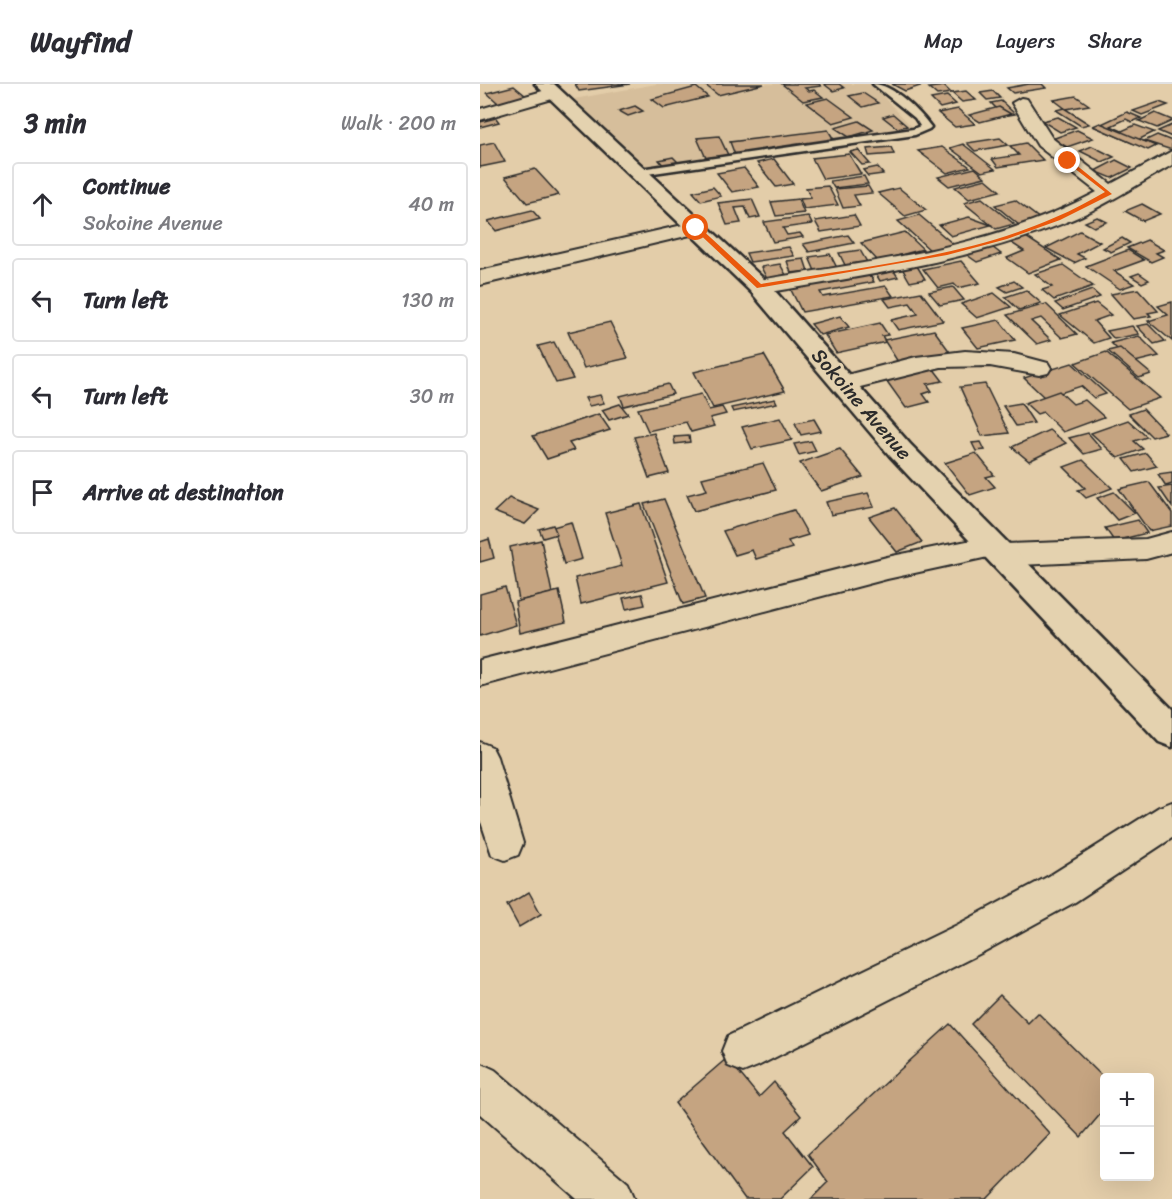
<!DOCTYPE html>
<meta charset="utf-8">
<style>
:root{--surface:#fff;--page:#f2f2f3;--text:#2b2b33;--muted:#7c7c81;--line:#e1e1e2}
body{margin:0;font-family:Sriracha,sans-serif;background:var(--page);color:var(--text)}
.controls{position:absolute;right:18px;bottom:18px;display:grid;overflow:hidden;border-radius:6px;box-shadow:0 6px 24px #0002}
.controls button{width:54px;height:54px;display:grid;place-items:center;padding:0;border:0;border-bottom:2px solid var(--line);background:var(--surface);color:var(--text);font:30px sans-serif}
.stop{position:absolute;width:18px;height:18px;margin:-14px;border:4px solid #ea580c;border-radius:50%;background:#fff}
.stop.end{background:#ea580c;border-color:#fff;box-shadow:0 2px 6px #0008}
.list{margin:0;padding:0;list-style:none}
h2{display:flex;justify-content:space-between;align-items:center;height:78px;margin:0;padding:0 24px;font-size:26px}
h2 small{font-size:20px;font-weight:400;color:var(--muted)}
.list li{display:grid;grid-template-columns:39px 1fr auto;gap:18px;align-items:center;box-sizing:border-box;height:84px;margin:0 12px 12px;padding:0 12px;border:2px solid var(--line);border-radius:6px}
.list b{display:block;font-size:22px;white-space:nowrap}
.list p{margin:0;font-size:20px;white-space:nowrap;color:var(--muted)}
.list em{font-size:20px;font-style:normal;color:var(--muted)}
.icon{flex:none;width:33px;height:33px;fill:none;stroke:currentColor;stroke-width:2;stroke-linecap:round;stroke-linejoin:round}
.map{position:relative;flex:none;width:692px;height:1115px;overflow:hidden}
header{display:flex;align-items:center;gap:36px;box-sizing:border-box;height:84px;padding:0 30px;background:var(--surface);border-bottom:2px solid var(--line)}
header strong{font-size:28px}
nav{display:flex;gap:33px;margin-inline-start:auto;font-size:21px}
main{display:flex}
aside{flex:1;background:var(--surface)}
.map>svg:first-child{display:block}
.built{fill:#d6be9b}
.building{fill:#c5a481;stroke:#2b2b2b;stroke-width:1.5}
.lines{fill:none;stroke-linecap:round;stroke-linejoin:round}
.service-casing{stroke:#2b2b2b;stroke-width:5}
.minor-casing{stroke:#2b2b2b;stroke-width:4}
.tertiary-casing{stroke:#2b2b2b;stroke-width:5}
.service{fill:#e4d2af;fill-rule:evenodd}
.minor{fill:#e4d2af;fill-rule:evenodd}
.tertiary{fill:#e4d2af;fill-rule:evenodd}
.route{fill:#ea580c}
.labels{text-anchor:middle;stroke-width:6;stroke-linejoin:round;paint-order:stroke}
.street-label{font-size:20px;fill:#2b2b2b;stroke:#e4d2af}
</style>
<header>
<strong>Wayfind</strong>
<nav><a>Map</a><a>Layers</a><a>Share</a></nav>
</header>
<main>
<aside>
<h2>3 min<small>Walk · 200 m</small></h2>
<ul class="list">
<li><svg class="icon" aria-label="ahead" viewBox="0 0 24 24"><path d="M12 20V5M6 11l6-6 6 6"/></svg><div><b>Continue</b><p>Sokoine Avenue</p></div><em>40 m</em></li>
<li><svg class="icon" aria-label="left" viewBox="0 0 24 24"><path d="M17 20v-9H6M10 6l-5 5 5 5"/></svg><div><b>Turn left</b></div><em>130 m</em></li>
<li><svg class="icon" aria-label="left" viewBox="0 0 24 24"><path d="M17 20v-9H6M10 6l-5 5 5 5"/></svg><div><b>Turn left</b></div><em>30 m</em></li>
<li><svg class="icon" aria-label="arrive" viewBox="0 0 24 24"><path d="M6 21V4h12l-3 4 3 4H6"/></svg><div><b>Arrive at destination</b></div></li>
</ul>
</aside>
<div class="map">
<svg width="692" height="1115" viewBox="0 0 692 1115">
<rect width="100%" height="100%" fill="#e3cda9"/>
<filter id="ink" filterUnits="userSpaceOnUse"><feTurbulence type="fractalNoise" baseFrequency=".0167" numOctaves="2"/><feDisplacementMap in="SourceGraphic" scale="12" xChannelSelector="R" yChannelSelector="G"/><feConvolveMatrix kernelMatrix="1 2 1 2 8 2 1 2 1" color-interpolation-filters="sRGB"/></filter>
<g filter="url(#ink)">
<!-- built -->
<path class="built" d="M176,0H391L438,49L170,89L94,15Z"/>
<!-- building -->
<g class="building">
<path d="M95,0H150L99,7Z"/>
<path d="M230,0H284L238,11L225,1Z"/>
<path d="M302,0H339L341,2L325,4L329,7L334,6L343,13L323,17Z"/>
<path d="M344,0H359L364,4L353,7Z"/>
<path d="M412,0H446L425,7Z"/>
<path d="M549,0H562L566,4L533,9L527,4Z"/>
<path d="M34,2L46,12L18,19L7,9Z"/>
<path d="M464,2L471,9L457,11L449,4Z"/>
<path d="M216,3L228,13L184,24L172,15Z"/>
<path d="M486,7L496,16L482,18L472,9Z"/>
<path d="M513,7L520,14L507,16L500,9Z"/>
<path d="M383,9L398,19L383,23L369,12Z"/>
<path d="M467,12L476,20L460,24L451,15Z"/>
<path d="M596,12L609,21L586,25L574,16Z"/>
<path d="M348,14L374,33L353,39L327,19Z"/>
<path d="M521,17L535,30L517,33L510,26L517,25L511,19Z"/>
<path d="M679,18L688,21L662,31L653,27Z"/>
<path d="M155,22L163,27L148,32L139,27Z"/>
<path d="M519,23L531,30L500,38L489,31Z"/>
<path d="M584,24L609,40L601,42L576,26Z"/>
<path d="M478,25L495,40L475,43L458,29Z"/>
<path d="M647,28L661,34L652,38L646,35L631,42L642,47L655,41L674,48L652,59L615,43Z"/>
<path d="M675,29L692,36V37L677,44L659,37Z"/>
<path d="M413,30L427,42L417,44L403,33Z"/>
<path d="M578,33L596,43L580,48L562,37Z"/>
<path d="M16,34L19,38L0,43V38Z"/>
<path d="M379,37L393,46L369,53L355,44Z"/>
<path d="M620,39L676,62L668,66L613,42Z"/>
<path d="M692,41V53L678,47Z"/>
<path d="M348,46L356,59L255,71L250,58Z"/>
<path d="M597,46L613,54L587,63L572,55Z"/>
<path d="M677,51L692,57V66L664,57Z"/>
<path d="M239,52L248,71L226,74L217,54Z"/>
<path d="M520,54L528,61L495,67L487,59Z"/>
<path d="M14,58L25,78L0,83V61Z"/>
<path d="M546,59L563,76L518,83L512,75L539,71L530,62Z"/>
<path d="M483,60L515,85L502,88L470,64Z"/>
<path d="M612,62L634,73L622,78L600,67Z"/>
<path d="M411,63L414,70L389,72L387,65Z"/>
<path d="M462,63L490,83L467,89L438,67Z"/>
<path d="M378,66L390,80L382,81L370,68Z"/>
<path d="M369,70L381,90L343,95L332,74Z"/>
<path d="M193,73L200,80L185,83L179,76Z"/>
<path d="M294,75L313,100L296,103L277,79Z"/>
<path d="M636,76L652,84L632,94L615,87Z"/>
<path d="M397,83L403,90L388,92L383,86Z"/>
<path d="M264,84L279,103L252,108L237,89Z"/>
<path d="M495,84L505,93L469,102L458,93Z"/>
<path d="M55,85L79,111L47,119L25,93Z"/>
<path d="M384,92L388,100L354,104L350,97Z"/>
<path d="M506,95L520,107L489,115L475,103Z"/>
<path d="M348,102L358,121L324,125L320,115L331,114L326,104Z"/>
<path d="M388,102L392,109L374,111L380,122L363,124L355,105Z"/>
<path d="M233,103L241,112L221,117L213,108Z"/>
<path d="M419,104L446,126L425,132L398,109Z"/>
<path d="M502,114L534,140L516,145L484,119Z"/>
<path d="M272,115L280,133L270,135L265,123L255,124L261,139L247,141L238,119Z"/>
<path d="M318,115L324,129L296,132L291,118Z"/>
<path d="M535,116L560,135L539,141L515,121Z"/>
<path d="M662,120L680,130L663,137L645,127Z"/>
<path d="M52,126L60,135L16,147L8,137Z"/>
<path d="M374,131L380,142L341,148L335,137Z"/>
<path d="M439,131L473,160L451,167L418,137Z"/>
<path d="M328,132L332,140L303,144L307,151L320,149L323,153L293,158L284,138Z"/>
<path d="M489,133L511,141L471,152L459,141Z"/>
<path d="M617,133L627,138L614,143L605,138Z"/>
<path d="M600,147L620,158L597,170L605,174L594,179L566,164Z"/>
<path d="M425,148L443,165L398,177L381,159Z"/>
<path d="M368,151L374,159L329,168L323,160Z"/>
<path d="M546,153L581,176L548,189L527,174L544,167L530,158Z"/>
<path d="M642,154L650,159L631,168L623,164Z"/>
<path d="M667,156L684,166L676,169L683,173L671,178L647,164Z"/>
<path d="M309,163L314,172L270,178L266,169Z"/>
<path d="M512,163L521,170L497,178L487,171Z"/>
<path d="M380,166L388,180L366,183L359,169Z"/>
<path d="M648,166L664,176L634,187L654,200L640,205L606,182Z"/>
<path d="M350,170L357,184L335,187L329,173Z"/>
<path d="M324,175L328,187L311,189L307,177Z"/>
<path d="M481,177L500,199L478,204L474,200L458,204L443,185Z"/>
<path d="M300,180L306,191L287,195L281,183Z"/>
<path d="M583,181L613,202L574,216L562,206L572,203L555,190Z"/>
<path d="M437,182L445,195L430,198L422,184Z"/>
<path d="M412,184L418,193L400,197L394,187Z"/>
<path d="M388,188L394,198L340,208L343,213L406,202L413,212L322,228L309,202Z"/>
<path d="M659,189L669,196L662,199L651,192Z"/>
<path d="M534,197L542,203L527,208L519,203Z"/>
<path d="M473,203L484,216L460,221L449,208Z"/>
<path d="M658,205L678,227L668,229L671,232L653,235L631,210Z"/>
<path d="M546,206L561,219L539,226L525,213Z"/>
<path d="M612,206L620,213L583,226L575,219Z"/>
<path d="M441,208L463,237L418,246L411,236L438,230L430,219L410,223L404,215Z"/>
<path d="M514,209L531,223L497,234L481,220Z"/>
<path d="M692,218V257L668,237L688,231L678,222Z"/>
<path d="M616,219L631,231L614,237L629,254L614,259L580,231Z"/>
<path d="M566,220L597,250L582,254L561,234L551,237L571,256L557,260L527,231Z"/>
<path d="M360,232L369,243L340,251L331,240Z"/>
<path d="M519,236L535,256L498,264L482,244Z"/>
<path d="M130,238L148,274L104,284L88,248Z"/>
<path d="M400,239L408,251L402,252L406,258L356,269L345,251Z"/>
<path d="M668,240L685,257L674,260L657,242Z"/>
<path d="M652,242L659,250L634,255L627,247Z"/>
<path d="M454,246L470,268L418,278L404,256Z"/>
<path d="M659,252L679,272L651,279L631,259Z"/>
<path d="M74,258L93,295L76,299L58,262Z"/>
<path d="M640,264L671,290L659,294L628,267Z"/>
<path d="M626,268L680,314L648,325L595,279Z"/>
<path d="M284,271L305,307L233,324L214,288Z"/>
<path d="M592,279L626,310L614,314L601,302L565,314L544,294Z"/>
<path d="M453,284L463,297L447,300L452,307L443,310L449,318L426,324L406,296Z"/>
<path d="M188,300L193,310L144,322L140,312Z"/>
<path d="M505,300L529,349L502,352L480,303Z"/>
<path d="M579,307L593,320L605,316L624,333L583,348L563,328L557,330L545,319Z"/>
<path d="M221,310L229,326L242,323L246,330L230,334L234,342L211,348L206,338L168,347L158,325Z"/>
<path d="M120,311L124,319L109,322L105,314Z"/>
<path d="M295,315L297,319L253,328L251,324Z"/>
<path d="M541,319L554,339L536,342L523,322Z"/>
<path d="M140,320L148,330L129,336L122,326Z"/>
<path d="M663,325L686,349L672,353L649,330Z"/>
<path d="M119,330L130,346L89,359L94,366L67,375L53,352Z"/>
<path d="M300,334L312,356L272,365L262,343Z"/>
<path d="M334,335L341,347L321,351L315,339Z"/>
<path d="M648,336L667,353L654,357L663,365L638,374L611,349Z"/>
<path d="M569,346L586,359L549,377L532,363Z"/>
<path d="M174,349L189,389L169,394L154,353Z"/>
<path d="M608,349L622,365L604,370L589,354Z"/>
<path d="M209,352L210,358L195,360L194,353Z"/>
<path d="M331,357L336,367L319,371L314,360Z"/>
<path d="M501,358L505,366L496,367L492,359Z"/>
<path d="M360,365L383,393L341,407L320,379Z"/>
<path d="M496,369L514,391L506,393L515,403L490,411L465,379Z"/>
<path d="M666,369L677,382L654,388L644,375Z"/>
<path d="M603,376L632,404L606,414L598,406L605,404L584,383Z"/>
<path d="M283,379L296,406L214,427L207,411L227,406L222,394Z"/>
<path d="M692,388V400L686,402L678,390Z"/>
<path d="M669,398L692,429V442L669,447L639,405Z"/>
<path d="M692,402V423L679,404Z"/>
<path d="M634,408L655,429L637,436L617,414Z"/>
<path d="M388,409L394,423L351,431L346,418Z"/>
<path d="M29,414L59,426L45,440L14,428Z"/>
<path d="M184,415L225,514L203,520L164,420Z"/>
<path d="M161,420L188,498L101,520L95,494L142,482L125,429Z"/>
<path d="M415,424L442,458L417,468L389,433Z"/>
<path d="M314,426L328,451L308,457L312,464L276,475L272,466L255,471L243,447Z"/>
<path d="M658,436L667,449L634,457L625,444Z"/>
<path d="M91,438L102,475L84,480L73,443Z"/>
<path d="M73,441L77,450L63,454L59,445Z"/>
<path d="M9,455L14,474L0,478V458Z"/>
<path d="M61,456L72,509L39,517L30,463Z"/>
<path d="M25,503L36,541L0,552V510Z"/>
<path d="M79,507L86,538L40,549L35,518Z"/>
<path d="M162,510L165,521L146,525L143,514Z"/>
<path d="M49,808L61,830L39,843L27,821Z"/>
<path d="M520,911L548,939L558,929L624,994V1026L601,1053L491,940Z"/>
<path d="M470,940L570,1050L507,1115H331L348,1098L328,1070Z"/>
<path d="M247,974L279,1013L294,998L321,1032L305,1047L333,1083L300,1115H265L195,1019Z"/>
</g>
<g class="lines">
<!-- service casing -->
<g class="service-casing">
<path id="service" d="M393,0C413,0 439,27 451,43L449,45L435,51L160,91L155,88L160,85L433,45L440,42L435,34Z"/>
</g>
<!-- minor casing -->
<g class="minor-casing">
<g id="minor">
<path d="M73,4L79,5L82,9L79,13L0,36V25Z"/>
<path d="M541,14L547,15L572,54L631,100L692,67V81C656,101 622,124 584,139C487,178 382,192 279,210L271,208L268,203L271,198L279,196C393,177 513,164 617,108L558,62L532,19Z"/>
<path d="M216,138L223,140L226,144L223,148L0,201V187Z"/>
<path d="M485,267L534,270L568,279L571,284L568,289L559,291L510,282L461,283L364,307L355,304L352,299L355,294L436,273Z"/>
<path d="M692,448V468L666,475L521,482L511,478L508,473L407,495L0,602V576L407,473L512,452L522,455L526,460L666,455Z"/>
<path d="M0,658L12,663L17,673L43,759L38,771L25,776L12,771L0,735Z"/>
<path d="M692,718V754L595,818L505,867L278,982L263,988L248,982L242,967L248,952L477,841L569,792L679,723Z"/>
<path d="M0,979L15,986L148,1099L155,1115H97L0,1030Z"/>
</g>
</g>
<!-- tertiary casing -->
<g class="tertiary-casing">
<path id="tertiary" d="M55,0H74L287,198L430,360L692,625V663L679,658L410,372L271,208Z"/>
</g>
<!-- service -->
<use href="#service" class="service"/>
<!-- minor -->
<use href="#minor" class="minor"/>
<!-- tertiary -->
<use href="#tertiary" class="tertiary"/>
</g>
</g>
<!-- route -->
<path class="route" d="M590,76L632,110L580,136L527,155L467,171L277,204L213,144L218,142L281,200C379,183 484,174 576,133C593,126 609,117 625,108L585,77Z"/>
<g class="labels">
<!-- street labels -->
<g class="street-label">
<text transform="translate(382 320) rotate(49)" y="7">Sokoine Avenue</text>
</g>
</g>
</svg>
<div class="controls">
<button>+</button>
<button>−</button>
</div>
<div class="stop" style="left:216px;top:144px"></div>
<div class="stop end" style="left:588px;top:77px"></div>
</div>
</main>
